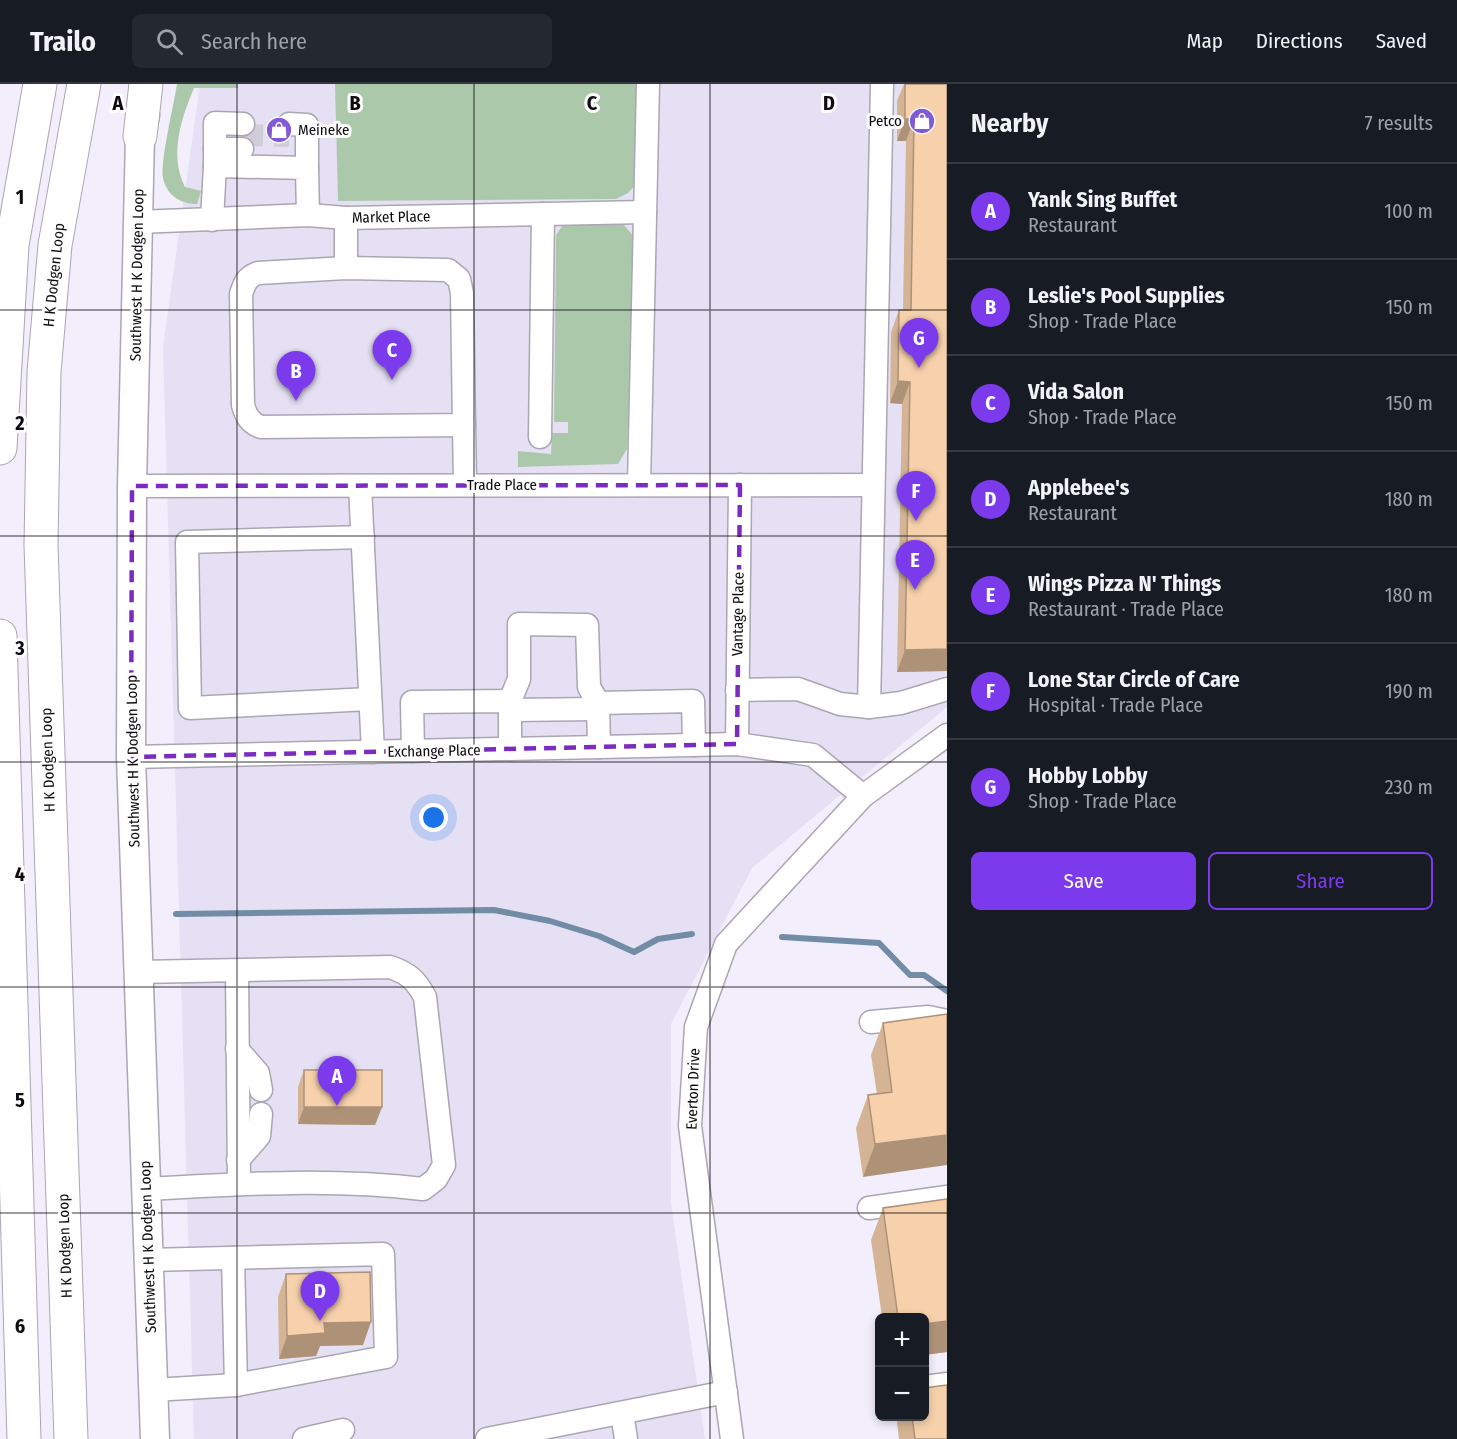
<!DOCTYPE html>
<meta charset="utf-8">
<style>
:root{--surface:#171b24;--page:#242831;--text:#f1f3f6;--muted:#9ea1a6;--line:#363941;--accent:#7c3aed}
body{margin:0;font-family:"Fira Sans Condensed",sans-serif;background:var(--page);color:var(--text)}
.controls{position:absolute;right:18px;bottom:18px;display:grid;overflow:hidden;border-radius:9px;box-shadow:0 3px 9px #0003}
.controls button{width:54px;height:54px;display:grid;place-items:center;padding:0;border:0;border-bottom:2px solid var(--line);background:var(--surface);color:var(--text);font:30px sans-serif}
.you{position:absolute;left:434px;top:734px;width:21px;height:21px;margin:-15px;border:4px solid #fff;border-radius:50%;background:#1a73e8;box-shadow:0 0 0 9px #1a73e833}
.badge{display:grid;place-items:center;width:39px;height:39px;border-radius:50%;background:var(--accent);color:#fff;font-size:20px;font-weight:700}
.pin{position:absolute;translate:-50% -50px;filter:drop-shadow(0 2px 3px #0008)}
.pin::after{content:'';position:absolute;top:32px;width:21px;height:18px;background:inherit;clip-path:polygon(0 0,100% 0,50% 100%)}
.list{margin:0;padding:0;list-style:none}
h2{display:flex;justify-content:space-between;align-items:center;height:78px;margin:0;padding:0 24px;font-size:26px}
h2 small{font-size:20px;font-weight:400;color:var(--muted)}
.list li{display:grid;grid-template-columns:39px 1fr auto;gap:18px;align-items:center;box-sizing:border-box;height:96px;padding:0 24px;border-top:2px solid var(--line)}
.list b{display:block;font-size:22px;white-space:nowrap}
.list p{margin:0;font-size:20px;white-space:nowrap;color:var(--muted)}
.list em{font-size:20px;font-style:normal;color:var(--muted)}
.actions{display:flex;gap:12px;padding:18px 24px}
.actions a{flex:1;padding:14px 0;border:2px solid var(--accent);border-radius:9px;text-align:center;font-size:21px;color:var(--accent)}
.actions .main{background:var(--accent);color:#fff}
.icon{flex:none;width:33px;height:33px;fill:none;stroke:currentColor;stroke-width:2;stroke-linecap:round;stroke-linejoin:round}
.map{position:relative;flex:none;width:947px;height:1355px;overflow:hidden}
header{display:flex;align-items:center;gap:36px;box-sizing:border-box;height:84px;padding:0 30px;background:var(--surface);border-bottom:2px solid var(--line)}
header strong{font-size:28px}
nav{display:flex;gap:33px;margin-inline-start:auto;font-size:21px}
.search{width:420px;height:54px;background:var(--page);display:flex;align-items:center;gap:15px;box-sizing:border-box;padding:0 21px;border-radius:9px;color:var(--muted);font-size:22px}
main{display:flex}
aside{flex:1;background:var(--surface)}
.map>svg:first-child{display:block}
.built{fill:#e6e0f4}
.green{fill:#acc8aa}
.lines{fill:none;stroke-linecap:round;stroke-linejoin:round}
.stream{stroke:#728ca6;stroke-width:6}
.minor-tunnel{stroke:#d0ccd8;stroke-width:22;stroke-dasharray:22 11;stroke-linecap:butt}
.minor-casing{stroke:#aaa6b3;stroke-width:25}
.major-casing{stroke:#aaa6b3;stroke-width:31}
.highway-casing{stroke:#aaa6b3;stroke-width:35}
.minor{stroke:#fff;stroke-width:22}
.major{stroke:#fff;stroke-width:28}
.highway{stroke:#fff;stroke-width:33}
.wall{fill:#d4b494}
.shaded-wall{fill:#ad9278}
.building{fill:#f7d1ac;stroke:#ad9278;stroke-width:1.5}
.marked{fill:none;stroke:#7b2cbf;stroke-width:4.5;stroke-dasharray:12 8;stroke-linejoin:round}
.grid{fill:none;stroke:#0d0b0f;stroke-width:1.5;stroke-opacity:0.55}
.labels{text-anchor:middle;stroke-width:6;stroke-linejoin:round;paint-order:stroke}
.poi-label{font-size:15px;fill:#0d0b0f;stroke:#fdfdfd;text-anchor:end}
.street-label{font-size:15px;fill:#0d0b0f;stroke:#fdfdfd}
.grid-label{font-size:20px;text-anchor:middle;font-weight:bold;fill:#0d0b0f;stroke:#fdfdfd;stroke-width:6;stroke-linejoin:round;paint-order:stroke}
</style>
<header>
<strong>Trailo</strong>
<div class="search"><svg class="icon" aria-label="search" viewBox="0 0 24 24"><circle cx="10" cy="10" r="6"/><path d="M15 15l6 6"/></svg>Search here</div>
<nav><a>Map</a><a>Directions</a><a>Saved</a></nav>
</header>
<main>
<div class="map">
<svg width="947" height="1355" viewBox="0 0 947 1355">
<rect width="100%" height="100%" fill="#f2eefb"/>
<!-- built -->
<path class="built" d="M200,0H947V623L752,784L671,940V1119L705,1355H194L163,263Z"/>
<!-- green -->
<g class="green">
<path d="M177,0H238V4H194C181,35 169,71 185,103L201,107L197,120C181,120 167,112 163,94C160,77 174,20 177,0Z"/>
<path d="M335,0H638L637,99L628,109L616,115L338,117Z"/>
<path d="M563,141H624L635,154L627,365L618,380L518,383V367L551,370L552,349H568V338H554L556,151Z"/>
</g>
<g class="lines">
<!-- stream -->
<g class="stream">
<path d="M176,830L494,826L550,837L599,852L634,868L658,855L692,850"/>
<path d="M782,853L879,859L910,891H924L947,907"/>
</g>
<!-- minor-tunnel -->
<path class="minor-tunnel" d="M241,51L289,52"/>
<!-- minor casing -->
<g class="minor-casing">
<g id="minor">
<path d="M243,40L215,39V82L307,84L308,131"/>
<path d="M289,40L307,41V84"/>
<path d="M215,65H242"/>
<path d="M346,134V184L258,189C247,193 245,198 241,210L243,321C246,332 250,339 261,343L464,341L462,209L459,195L448,186L346,184"/>
<path d="M212,136L215,82"/>
<path d="M138,138L308,131L346,134L645,128"/>
<path d="M464,341L465,401"/>
<path d="M540,353L543,130"/>
<path d="M639,401L648,0"/>
<path d="M132,402L872,401"/>
<path d="M360,402L373,668"/>
<path d="M363,453L187,458L190,624L370,615"/>
<path d="M737,606L798,605L840,620L869,623L901,619L947,605"/>
<path d="M510,617L519,595V540L587,541L589,603L598,619"/>
<path d="M869,623L882,0"/>
<path d="M510,626L598,625"/>
<path d="M737,660L740,401"/>
<path d="M599,663L598,619L693,617L694,661"/>
<path d="M413,667L412,618L510,617V665"/>
<path d="M131,673L737,660L813,671L863,712"/>
<path d="M237,887L239,1100"/>
<path d="M139,888L390,883C408,889 416,896 425,913L444,1081L436,1095L423,1105C331,1094 238,1100 146,1105"/>
<path d="M871,938L928,933L947,937"/>
<path d="M237,965L258,989L261,1006"/>
<path d="M238,1076L259,1052L261,1030"/>
<path d="M869,1124L947,1113"/>
<path d="M233,1174L236,1301"/>
<path d="M149,1176L383,1170L386,1273L236,1301L154,1306"/>
<path d="M924,1303L947,1300"/>
<path d="M622,1329L626,1355"/>
<path d="M304,1355L343,1346"/>
<path d="M487,1355L726,1308"/>
<path d="M732,1355L690,1042L696,943L726,860L863,712L947,651"/>
</g>
</g>
<!-- major casing -->
<g class="major-casing">
<path id="major" d="M145,31L140,52L138,138L132,402L131,673L155,1355"/>
</g>
<!-- highway casing -->
<g class="highway-casing">
<g id="highway">
<path d="M140,52L146,0"/>
<path d="M0,364L12,161L40,0"/>
<path d="M0,552L24,1355"/>
<path d="M71,1355L41,461L44,288L55,161L84,0"/>
</g>
</g>
<!-- minor -->
<use href="#minor" class="minor"/>
<!-- major -->
<use href="#major" class="major"/>
<!-- highway -->
<use href="#highway" class="highway"/>
</g>
<!-- wall -->
<g class="wall">
<path d="M904,0H947V587L897,588L902,320L890,319L891,248L899,226H903L906,57H897V17Z"/>
<path d="M947,930L863,1093L856,1044L868,1011L877,1010L871,971L883,939Z"/>
<path d="M304,986L382,1023L375,1041L298,1040V1003Z"/>
<path d="M883,1124L947,1268L924,1271V1233H882L871,1156Z"/>
<path d="M286,1190L363,1261L320,1262L316,1272L279,1275L278,1213Z"/>
<path d="M899,1332H924L947,1355H899L897,1338Z"/>
</g>
<!-- shaded-wall -->
<g class="shaded-wall">
<path d="M905,35H914L906,57H897Z"/>
<path d="M898,297L910,298L902,320L890,319Z"/>
<path d="M947,565V587L897,588L905,566Z"/>
<path d="M304,1023H382L375,1041L298,1040Z"/>
<path d="M947,1051V1081L863,1093L875,1060Z"/>
<path d="M947,1237V1268L924,1271V1240Z"/>
<path d="M371,1238L363,1261L320,1262L316,1272L279,1275L287,1252L324,1239Z"/>
</g>
<!-- building -->
<g class="building">
<path d="M905,0H947V565L905,566L910,298L898,297L899,226H911L914,35H905Z"/>
<path d="M947,930V1051L875,1060L868,1011L892,1008L883,939Z"/>
<rect x="304" y="986" width="78" height="37"/>
<path d="M947,1115V1237L924,1240V1233H898L883,1124Z"/>
<path d="M370,1188L371,1238L324,1239L325,1249L287,1252L286,1190Z"/>
<path d="M947,1301V1355H915L912,1332H924V1304Z"/>
</g>
<!-- marked area -->
<path class="marked" d="M740,401L737,660L131,673L132,402Z"/>
<!-- grid -->
<path class="grid" d="M237,0V1355M474,0V1355M710,0V1355M0,226H947M0,452H947M0,678H947M0,903H947M0,1129H947"/>
<!-- icons -->
<defs>
<g id="shop-disc" transform="scale(1.35)"><circle r="9.5" fill="#815bd5" stroke="#fdfdfd"/><path d="M-5-2.5h2.3a2.7 3.5 0 0 1 5.4 0H5L5.5 6h-11ZM-1.5-2.5h3a1.5 2.3 0 0 0-3 0Z" fill="#fff"/></g>
</defs>
<g fill-rule="evenodd">
<use href="#shop-disc" x="922" y="37"/>
<use href="#shop-disc" x="279" y="46"/>
</g>
<g class="labels">
<!-- poi labels -->
<g class="poi-label">
<text x="902" y="42">Petco</text>
<text x="298" y="51" text-anchor="start">Meineke</text>
</g>
<!-- street labels -->
<g class="street-label">
<text transform="translate(391 133) rotate(-1)" y="5">Market Place</text>
<text transform="translate(54 191) rotate(-84)" y="5">H K Dodgen Loop</text>
<text transform="translate(137 191) rotate(-89)" y="5">Southwest H K Dodgen Loop</text>
<text x="502" y="406">Trade Place</text>
<text transform="translate(738 530) rotate(-89)" y="5">Vantage Place</text>
<text transform="translate(434 667) rotate(-1)" y="5">Exchange Place</text>
<text transform="translate(48 676) rotate(-92)" y="5">H K Dodgen Loop</text>
<text transform="translate(133 677) rotate(-91)" y="5">Southwest H K Dodgen Loop</text>
<text transform="translate(693 1005) rotate(-88)" y="5">Everton Drive</text>
<text transform="translate(65 1162) rotate(-92)" y="5">H K Dodgen Loop</text>
<text transform="translate(148 1163) rotate(-92)" y="5">Southwest H K Dodgen Loop</text>
</g>
</g>
<g class="grid-label">
<text x="118" y="26">A</text>
<text x="355" y="26">B</text>
<text x="592" y="26">C</text>
<text x="829" y="26">D</text>
<text x="20" y="120">1</text>
<text x="20" y="346">2</text>
<text x="20" y="571">3</text>
<text x="20" y="797">4</text>
<text x="20" y="1023">5</text>
<text x="20" y="1249">6</text>
</g>
</svg>
<div class="controls">
<button>+</button>
<button>−</button>
</div>
<div class="you"></div>
<div class="pin badge" style="left:337px;top:1022px">A</div>
<div class="pin badge" style="left:296px;top:317px">B</div>
<div class="pin badge" style="left:392px;top:296px">C</div>
<div class="pin badge" style="left:320px;top:1237px">D</div>
<div class="pin badge" style="left:915px;top:506px">E</div>
<div class="pin badge" style="left:916px;top:437px">F</div>
<div class="pin badge" style="left:919px;top:284px">G</div>
</div>
<aside>
<h2>Nearby<small>7 results</small></h2>
<ul class="list">
<li><span class="badge">A</span><div><b>Yank Sing Buffet</b><p>Restaurant</p></div><em>100 m</em></li>
<li><span class="badge">B</span><div><b>Leslie's Pool Supplies</b><p>Shop · Trade Place</p></div><em>150 m</em></li>
<li><span class="badge">C</span><div><b>Vida Salon</b><p>Shop · Trade Place</p></div><em>150 m</em></li>
<li><span class="badge">D</span><div><b>Applebee's</b><p>Restaurant</p></div><em>180 m</em></li>
<li><span class="badge">E</span><div><b>Wings Pizza N' Things</b><p>Restaurant · Trade Place</p></div><em>180 m</em></li>
<li><span class="badge">F</span><div><b>Lone Star Circle of Care</b><p>Hospital · Trade Place</p></div><em>190 m</em></li>
<li><span class="badge">G</span><div><b>Hobby Lobby</b><p>Shop · Trade Place</p></div><em>230 m</em></li>
</ul>
<div class="actions"><a class="main">Save</a><a>Share</a></div>
</aside>
</main>
